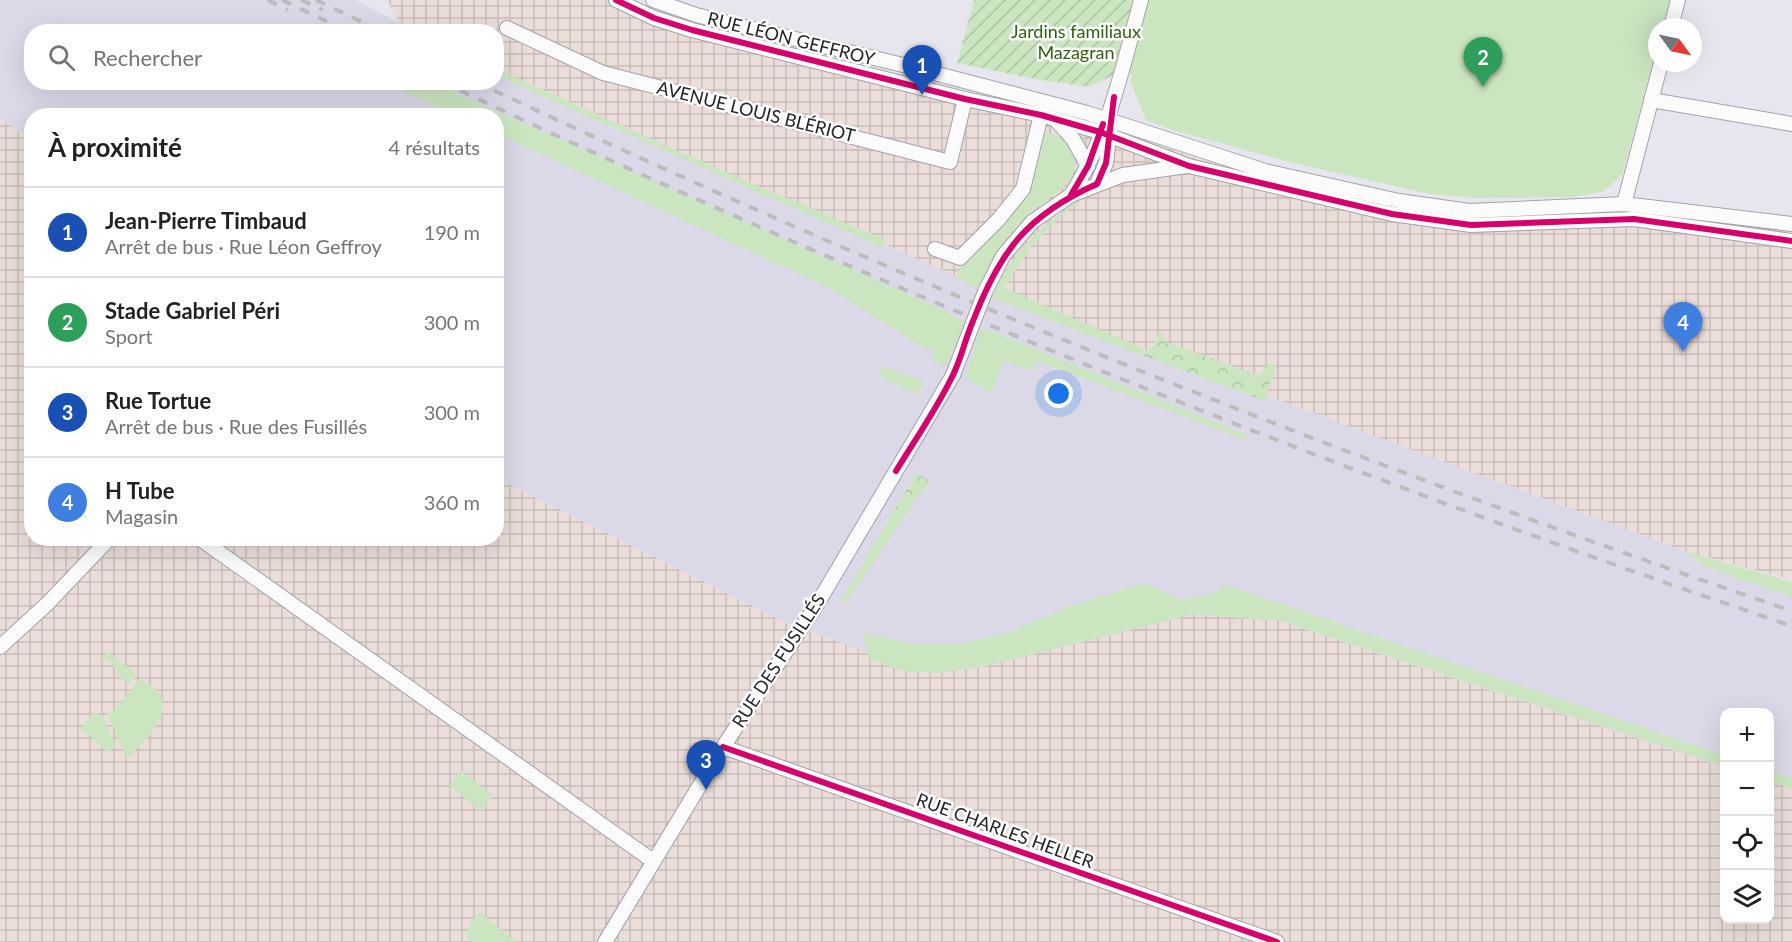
<!DOCTYPE html>
<html lang="fr">
<meta charset="utf-8">
<style>
:root{--surface:#fff;--page:#f2f2f2;--text:#202124;--muted:#757577;--line:#e0e0e0;--accent:#1a73e8}
body{margin:0;font-family:Lato,sans-serif;background:var(--page);color:var(--text)}
.controls{position:absolute;right:18px;bottom:18px;display:grid;overflow:hidden;border-radius:12px;box-shadow:0 6px 24px #0002}
.controls button{width:54px;height:54px;display:grid;place-items:center;padding:0;border:0;border-bottom:2px solid var(--line);background:var(--surface);color:var(--text);font:30px sans-serif}
.compass{position:absolute;left:1648px;top:18px;width:54px;height:54px;border-radius:50%;background:var(--surface);box-shadow:0 6px 24px #0002;rotate:123deg}
.you{position:absolute;left:1059px;top:394px;width:21px;height:21px;margin:-15px;border:4px solid #fff;border-radius:50%;background:#1a73e8;box-shadow:0 0 0 9px #1a73e833}
.badge{display:grid;place-items:center;width:39px;height:39px;border-radius:50%;background:var(--accent);color:#fff;font-size:20px;font-weight:700}
.pin{position:absolute;translate:-50% -50px;filter:drop-shadow(0 2px 3px #0008)}
.pin::after{content:'';position:absolute;top:32px;width:21px;height:18px;background:inherit;clip-path:polygon(0 0,100% 0,50% 100%)}
.list{margin:0;padding:0;list-style:none}
h2{display:flex;justify-content:space-between;align-items:center;height:78px;margin:0;padding:0 24px;font-size:26px}
h2 small{font-size:20px;font-weight:400;color:var(--muted)}
.list li{display:grid;grid-template-columns:39px 1fr auto;gap:18px;align-items:center;box-sizing:border-box;height:90px;padding:0 24px;border-top:2px solid var(--line)}
.list b{display:block;font-size:22px;white-space:nowrap}
.list p{margin:0;font-size:20px;white-space:nowrap;color:var(--muted)}
.list em{font-size:20px;font-style:normal;color:var(--muted)}
.icon{flex:none;width:33px;height:33px;fill:none;stroke:currentColor;stroke-width:2;stroke-linecap:round;stroke-linejoin:round}
.map{position:relative;flex:none;width:1792px;height:942px;overflow:hidden}
.search{position:absolute;background:var(--surface);box-shadow:0 6px 24px #0002;left:24px;top:24px;width:480px;height:66px;display:flex;align-items:center;gap:15px;box-sizing:border-box;padding:0 21px;border-radius:24px;color:var(--muted);font-size:22px}
.panel{position:absolute;background:var(--surface);box-shadow:0 6px 24px #0002;left:24px;top:108px;width:480px;height:438px;border-radius:24px}
.map>svg:first-child{display:block}
.industrial{fill:url(#industrial-grid)}
.built{fill:#dbd9e8}
.grass{fill:#cbe5c1}
.forest{fill:url(#forest-crowns)}
.garden{fill:url(#garden-furrows)}
.lines{fill:none;stroke-linecap:round;stroke-linejoin:round}
.minor-casing{stroke:#a3a2a9;stroke-width:16}
.minor{stroke:#fbfbfc;stroke-width:14}
.rail{stroke:#bcbcbe;stroke-width:4;stroke-dasharray:10 10;stroke-linecap:butt}
.minor-bridge-casing{stroke:#a3a2a9;stroke-width:16;stroke-linecap:butt}
.minor-bridge{stroke:#fbfbfc;stroke-width:14}
.cycleway-casing{stroke:#fff;stroke-width:10}
.cycleway{stroke:#d6006c;stroke-width:6}
.labels{text-anchor:middle;stroke-width:5;stroke-linejoin:round;paint-order:stroke}
.park-label{font-size:18px;fill:#305e11;stroke:#fff}
.street-label{font-size:18px;fill:#242328;stroke:#fff}
</style>
<div class="map">
<svg width="1792" height="942" viewBox="0 0 1792 942">
<defs>
<pattern id="industrial-grid" width="8" height="8" patternUnits="userSpaceOnUse" patternTransform="scale(1.5)"><rect width="8" height="8" fill="#eaddda"/><path d="M0 4h8M4 0v8" fill="none" stroke="#c9bdbb"/></pattern>
<pattern id="forest-crowns" width="20" height="18" patternUnits="userSpaceOnUse" patternTransform="scale(1.5)"><rect width="20" height="18" fill="#cbe5c1"/><path d="M2 6a3 3 0 1 1 6 0M12 15a3 3 0 1 1 6 0" fill="none" stroke="#aec4a6"/></pattern>
<pattern id="garden-furrows" width="10" height="10" patternUnits="userSpaceOnUse" patternTransform="scale(1.5)"><rect width="10" height="10" fill="#cbe5c1"/><path d="M-1 1l2-2M0 10L10 0M9 11l2-2" fill="none" stroke="#aec4a6"/></pattern>
</defs>
<rect width="100%" height="100%" fill="#e7e6ee"/>
<!-- industrial -->
<g class="industrial">
<path d="M387,0H616L654,18L899,82L1066,113L1211,163L1296,185L1402,208L1465,217L1652,210L1792,223V580L1684,551L999,296L497,69L496,32L415,31L400,25Z"/>
<path d="M0,118L31,140L32,538H496L497,478L785,622L913,670L982,667L1195,614L1281,621L1724,767V920H1770V781L1792,789V942H0Z"/>
</g>
<!-- built -->
<path class="built" d="M0,0H355L415,31L32,32V82H496L497,69L999,296L1684,551L1792,582V789L1770,781V712H1724V767L1281,621L1195,614L982,667L913,670L785,622L497,478L496,116H32L31,140L0,118Z"/>
<!-- grass -->
<g class="grass">
<path d="M1148,0H1670L1663,27H1657V47L1622,175L1603,192L1573,197L1476,198L1430,194L1293,163L1172,130L1146,120L1130,81L1132,75L1127,71Z"/>
<path d="M497,69L704,163L886,240L881,247L497,76Z"/>
<path d="M384,83H433L941,309L965,322L945,367L933,361L935,350L924,348L829,288L497,134L496,116L456,115Z"/>
<path d="M1044,133L1058,136L1071,147L1076,165L1073,174L1067,184L1031,213L994,255L978,289L956,277L965,260L1024,198L1031,186Z"/>
<path d="M1079,199L1081,201L1062,215L1033,244L1004,288L1144,349L1143,356L992,298C1011,251 1041,228 1079,199Z"/>
<path d="M980,329L990,331L1247,435L1245,440L1038,361L1030,371L1004,360L992,393L966,379Z"/>
<path d="M882,366L924,382L918,395L878,376Z"/>
<path d="M886,524L895,531L848,599L842,605L839,604Z"/>
<path d="M1684,551L1792,582V597L1706,567Z"/>
<path d="M1143,583L1181,600L1213,594L1225,585L1724,755V766L1281,621L1195,614L982,667L939,673L903,671L870,659L862,632L913,644H961L1008,633L1068,607Z"/>
<path d="M107,652L134,672L135,677L129,684L119,677C117,666 111,661 100,660Z"/>
<path d="M140,679C145,681 150,685 155,689C179,710 145,739 131,756L126,757L107,713L115,710Z"/>
<path d="M93,712L103,716L116,746L107,752L81,728Z"/>
<path d="M461,770L493,796L481,811L449,785Z"/>
<path d="M1770,771L1792,778V789L1770,781Z"/>
<path d="M480,912L516,942H472L466,937C468,926 471,920 480,912Z"/>
</g>
<!-- forest -->
<g class="forest">
<path d="M1160,330L1166,342L1260,376L1268,363L1276,365L1265,401L1143,356L1154,345Z"/>
<path d="M916,473L931,482L917,498L895,531L886,524Z"/>
</g>
<!-- garden -->
<path class="garden" d="M974,0H1133L1112,76L1089,87L1035,79L957,63Z"/>
<g class="lines">
<!-- minor casing -->
<g class="minor-casing">
<g id="minor">
<path d="M616,0L654,18L692,30L965,99L1041,115L1100,132L1189,166L1392,214L1471,225L1634,219L1792,241"/>
<path d="M653,0L696,15L903,65L1087,113L1265,171L1399,201L1469,211L1624,204L1792,224"/>
<path d="M1671,27L1678,0"/>
<path d="M507,28L603,73L950,162L965,99"/>
<path d="M1651,100L1792,124"/>
<path d="M1056,120L1073,139L1088,166"/>
<path d="M1097,184L1106,163L1110,129"/>
<path d="M1071,195C1108,137 1123,66 1141,0"/>
<path d="M1624,204L1661,63"/>
<path d="M935,249L960,258L998,220L1023,189L1041,115"/>
<path d="M985,292L1003,256L1032,222L1071,195L1123,175L1187,166"/>
<path d="M199,538L653,861"/>
<path d="M0,647L47,604L110,538"/>
<path d="M723,747L1277,942"/>
<path d="M605,942L723,747L816,606L953,375"/>
</g>
</g>
<!-- minor -->
<use href="#minor" class="minor"/>
<!-- rail -->
<g class="rail">
<path d="M268,0L288,10"/>
<path d="M282,0L349,32"/>
<path d="M301,0L323,10"/>
<path d="M316,0L383,32"/>
<path d="M442,82C881,290 1332,471 1792,626"/>
<path d="M476,82C904,284 1344,459 1792,611"/>
</g>
<!-- minor-bridge casing -->
<g class="minor-bridge-casing">
<path id="minor-bridge" d="M953,375L985,292"/>
</g>
<!-- minor-bridge -->
<use href="#minor-bridge" class="minor-bridge"/>
<!-- cycleway casing -->
<g class="cycleway-casing">
<g id="cycleway">
<path d="M616,0L654,18L692,30L965,99L1041,115L1100,132L1189,166L1392,214L1471,225L1634,219L1792,241"/>
<path d="M1071,195L1088,166L1103,124"/>
<path d="M896,471C915,440 936,410 952,377C961,360 965,339 973,321C1000,251 1027,215 1097,184L1106,163L1114,97"/>
<path d="M723,747L1277,942"/>
</g>
</g>
<!-- cycleway -->
<use href="#cycleway" class="cycleway"/>
</g>
<g class="labels">
<!-- park labels -->
<g class="park-label">
<text x="1076" y="38">Jardins familiaux<tspan x="1076" dy="21">Mazagran</tspan></text>
</g>
<!-- street labels -->
<g class="street-label">
<text transform="translate(791 39) rotate(14)" y="6">RUE LÉON GEFFROY</text>
<text transform="translate(756 112) rotate(14)" y="6">AVENUE LOUIS BLÉRIOT</text>
<text transform="translate(779 661) rotate(-57)" y="6">RUE DES FUSILLÉS</text>
<text transform="translate(1005 831) rotate(20)" y="6">RUE CHARLES HELLER</text>
</g>
</g>
</svg>
<div class="controls">
<button>+</button>
<button>−</button>
<button><svg class="icon" aria-label="locate" viewBox="0 0 24 24"><circle cx="12" cy="12" r="6"/><path d="M12 2v4M12 18v4M2 12h4M18 12h4"/></svg></button>
<button><svg class="icon" aria-label="layers" viewBox="0 0 24 24"><path d="M12 4l9 5-9 5-9-5zM3 14l9 5 9-5"/></svg></button>
</div>
<svg class="compass" viewBox="-18 -18 36 36"><path d="M0-13l5 13h-10z" fill="#e53935"/><path d="M0 13l5-13h-10z" fill="#757577"/></svg>
<div class="you"></div>
<div class="pin badge" style="left:922px;top:95px;background:#1a4fb4">1</div>
<div class="pin badge" style="left:1483px;top:87px;background:#2e9e5b">2</div>
<div class="pin badge" style="left:706px;top:790px;background:#1a4fb4">3</div>
<div class="pin badge" style="left:1683px;top:352px;background:#3f7fe0">4</div>
<div class="search"><svg class="icon" aria-label="search" viewBox="0 0 24 24"><circle cx="10" cy="10" r="6"/><path d="M15 15l6 6"/></svg>Rechercher</div>
<section class="panel">
<h2>À proximité<small>4 résultats</small></h2>
<ul class="list">
<li><span class="badge" style="background:#1a4fb4">1</span><div><b>Jean-Pierre Timbaud</b><p>Arrêt de bus · Rue Léon Geffroy</p></div><em>190 m</em></li>
<li><span class="badge" style="background:#2e9e5b">2</span><div><b>Stade Gabriel Péri</b><p>Sport</p></div><em>300 m</em></li>
<li><span class="badge" style="background:#1a4fb4">3</span><div><b>Rue Tortue</b><p>Arrêt de bus · Rue des Fusillés</p></div><em>300 m</em></li>
<li><span class="badge" style="background:#3f7fe0">4</span><div><b>H Tube</b><p>Magasin</p></div><em>360 m</em></li>
</ul>
</section>
</div>
